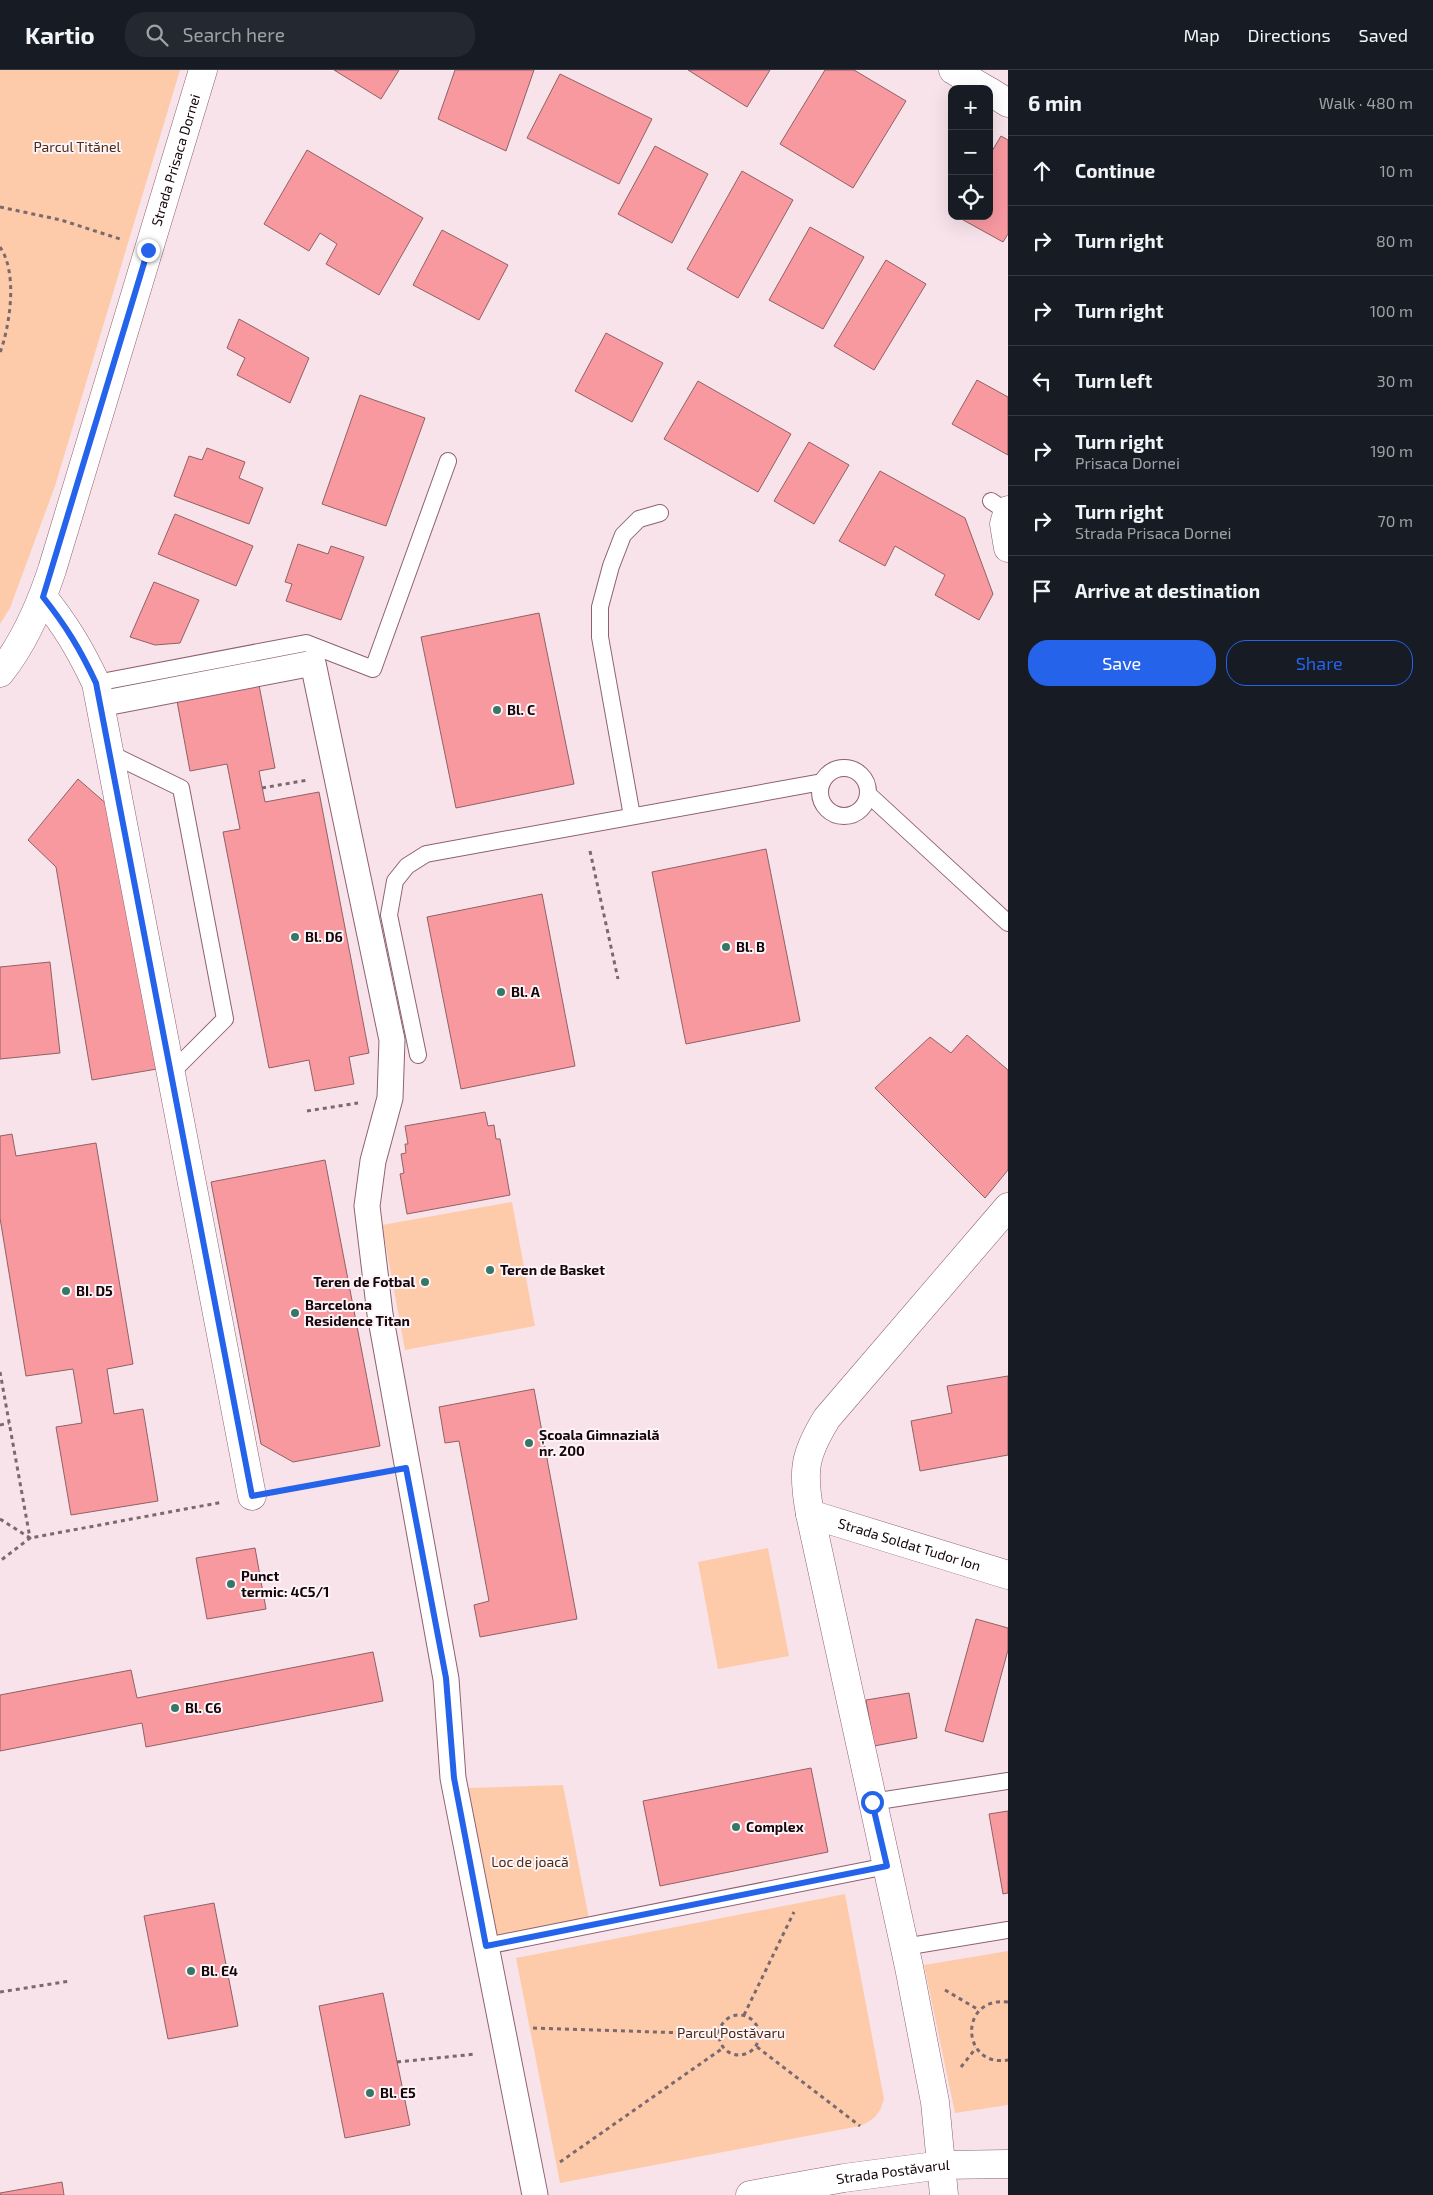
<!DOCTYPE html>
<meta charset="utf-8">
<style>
:root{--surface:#171b24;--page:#242831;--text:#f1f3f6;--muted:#9ea1a6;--line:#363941;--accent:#2563eb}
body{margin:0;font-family:"Exo 2",sans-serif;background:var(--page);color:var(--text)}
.controls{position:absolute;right:15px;top:15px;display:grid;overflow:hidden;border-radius:10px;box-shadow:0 5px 20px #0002}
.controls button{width:45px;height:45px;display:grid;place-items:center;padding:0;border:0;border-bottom:1px solid var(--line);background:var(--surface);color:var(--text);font:25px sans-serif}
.stop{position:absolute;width:15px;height:15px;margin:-11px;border:4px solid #2563eb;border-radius:50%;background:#fff}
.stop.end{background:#2563eb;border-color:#fff;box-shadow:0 1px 5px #0008}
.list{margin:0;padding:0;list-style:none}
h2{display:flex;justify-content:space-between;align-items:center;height:65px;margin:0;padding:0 20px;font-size:21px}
h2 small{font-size:16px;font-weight:400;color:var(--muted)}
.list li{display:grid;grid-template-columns:32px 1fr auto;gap:15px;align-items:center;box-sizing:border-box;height:70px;padding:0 20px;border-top:1px solid var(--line)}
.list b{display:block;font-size:19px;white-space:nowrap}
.list p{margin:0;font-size:16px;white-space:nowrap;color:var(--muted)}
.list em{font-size:16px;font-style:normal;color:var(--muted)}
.actions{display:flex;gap:10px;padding:15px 20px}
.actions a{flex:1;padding:11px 0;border:1px solid var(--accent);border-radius:20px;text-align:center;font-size:18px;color:var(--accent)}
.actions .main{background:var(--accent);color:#fff}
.icon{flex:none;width:28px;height:28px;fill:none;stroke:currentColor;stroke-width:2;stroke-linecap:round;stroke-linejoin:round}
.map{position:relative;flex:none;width:1008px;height:2125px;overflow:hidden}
header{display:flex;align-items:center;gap:30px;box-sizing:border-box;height:70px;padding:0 25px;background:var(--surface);border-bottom:1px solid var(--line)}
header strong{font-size:24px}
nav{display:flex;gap:28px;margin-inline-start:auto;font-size:18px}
.search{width:350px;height:45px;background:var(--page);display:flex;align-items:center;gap:12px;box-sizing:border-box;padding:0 18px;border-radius:20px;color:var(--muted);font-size:19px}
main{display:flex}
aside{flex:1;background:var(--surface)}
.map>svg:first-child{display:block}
.green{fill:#fdcbaa}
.building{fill:#f899a0;stroke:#906164}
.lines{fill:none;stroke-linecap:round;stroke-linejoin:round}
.service-casing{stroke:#8d6172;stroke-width:18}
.pedestrian-casing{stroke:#8d6172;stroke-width:27}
.minor-casing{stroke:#8d6172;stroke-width:29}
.tertiary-casing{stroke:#8d6172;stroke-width:29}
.path{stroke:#7b6970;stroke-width:3;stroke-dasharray:4 4;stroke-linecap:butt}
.service{stroke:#fff;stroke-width:16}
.pedestrian{stroke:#fff;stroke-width:25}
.minor{stroke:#fff;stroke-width:28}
.tertiary{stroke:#fff;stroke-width:28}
.route{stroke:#2563eb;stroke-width:6}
.poi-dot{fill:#367767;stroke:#fef4f7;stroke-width:2}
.labels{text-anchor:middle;stroke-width:4;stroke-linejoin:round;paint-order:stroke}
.park-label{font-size:14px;fill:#492a14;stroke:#fef4f7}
.street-label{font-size:14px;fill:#15060c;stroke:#fef4f7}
.poi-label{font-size:14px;font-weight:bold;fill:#15060c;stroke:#fef4f7;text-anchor:start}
</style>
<header>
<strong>Kartio</strong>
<div class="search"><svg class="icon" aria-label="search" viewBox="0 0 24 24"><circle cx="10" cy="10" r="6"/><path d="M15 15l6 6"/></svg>Search here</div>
<nav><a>Map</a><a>Directions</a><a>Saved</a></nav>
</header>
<main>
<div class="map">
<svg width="1008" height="2125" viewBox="0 0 1008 2125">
<rect width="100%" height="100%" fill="#f8e3ea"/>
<!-- green -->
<g class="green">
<path d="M0,0H180L55,416L10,538L0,554Z"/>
<path d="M512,1132L535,1256L405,1280L382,1155Z"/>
<path d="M768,1478L789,1586L718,1599L698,1492Z"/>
<path d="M563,1715L589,1849L495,1867L468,1718Z"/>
<path d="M845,1824L884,2029C880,2044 874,2050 860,2056L560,2113L516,1888Z"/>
<path d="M1008,1881V2035L955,2043L924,1895Z"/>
</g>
<!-- building -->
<g class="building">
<path d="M334,0H399L381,29Z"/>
<path d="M455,0H534L506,81L438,49Z"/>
<path d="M688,0H770L747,37Z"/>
<path d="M825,0H854L906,31L853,118L780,74Z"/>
<path d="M560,4L652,49L619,114L527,68Z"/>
<path d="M1001,66L1008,70V164L1003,172L956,146H989V86Z"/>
<path d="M655,76L708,104L672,173L618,144Z"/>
<path d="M307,80L423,148L379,225L326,194L337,174L320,163L309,181L264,154Z"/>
<path d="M742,101L793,130L738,228L687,199Z"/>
<path d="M810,157L864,187L823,259L769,230Z"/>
<path d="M442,160L508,195L479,250L413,215Z"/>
<path d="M886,190L926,214L874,300L834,276Z"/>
<path d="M239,249L309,288L290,333L237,305L245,288L227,278Z"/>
<path d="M606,263L663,293L632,352L575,321Z"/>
<path d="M977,310L1008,327V385L952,354Z"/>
<path d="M698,311L791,364L758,422L664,369Z"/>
<path d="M360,325L425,348L386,456L322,434Z"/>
<path d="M809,372L849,395L814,454L774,431Z"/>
<path d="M207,378L245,392L239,408L263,418L249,454L174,426L189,386L202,390Z"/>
<path d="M880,401L965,448L993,524L979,550L935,525L945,505L895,476L885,496L839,471Z"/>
<path d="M175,444L253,476L236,516L158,484Z"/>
<path d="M298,474L328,484L331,476L364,487L341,550L286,531L292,514L285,512Z"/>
<path d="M154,512L199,530L180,573L155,575L130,567Z"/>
<path d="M539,543L574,714L456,738L421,567Z"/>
<path d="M259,615L275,698L259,701L265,732L319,722L369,983L349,987L354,1014L315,1021L309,990L269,998L223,762L240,759L227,694L190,701L177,631Z"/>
<path d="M78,709L110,737L157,999L92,1010L56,797L28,770Z"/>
<path d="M766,779L800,951L686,974L652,802Z"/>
<path d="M542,824L575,996L461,1019L427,847Z"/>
<path d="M50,892L60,983L0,989V897Z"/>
<path d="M967,965L1008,1000V1100L985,1128L875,1018L930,967L951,983Z"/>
<path d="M485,1042L488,1056L494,1055L496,1069H500L510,1125L407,1144L400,1104L404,1103L401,1084L406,1083L405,1074H408L405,1056Z"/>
<path d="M12,1064L16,1086L96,1073L133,1294L107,1299L114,1344L143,1339L158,1431L71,1445L56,1357L82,1353L73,1299L26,1306L0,1148V1066Z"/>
<path d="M325,1090L380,1376L293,1392L261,1374L211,1112Z"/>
<path d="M1008,1306V1385L920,1401L911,1351L952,1343L947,1316Z"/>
<path d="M534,1319L577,1549L480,1567L474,1535L489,1531L459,1371L445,1373L439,1337Z"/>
<path d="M255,1478L266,1539L207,1549L196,1488Z"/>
<path d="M976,1549L1008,1558V1580L983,1672L945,1661Z"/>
<path d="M373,1582L383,1631L146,1677L142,1653L0,1681V1625L131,1600L137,1628Z"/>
<path d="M909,1623L917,1668L874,1676L866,1630Z"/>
<path d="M811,1698L828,1782L660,1816L643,1731Z"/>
<path d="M1008,1741V1823L1003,1824L989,1744Z"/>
<path d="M214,1833L238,1956L168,1969L144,1846Z"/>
<path d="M383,1923L410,2055L345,2068L319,1936Z"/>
<path d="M62,2112L64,2125H0V2123Z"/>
</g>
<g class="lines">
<!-- service casing -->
<g class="service-casing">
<g id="service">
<path d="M991,431L1006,441"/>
<path d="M96,613L306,573L373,599L448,391"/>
<path d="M109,683L181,718L225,949L172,1002"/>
<circle cx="844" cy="722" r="24"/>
<path d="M868,724L1008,853"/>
<path d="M632,746L600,567V537L611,496L623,465L639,449L660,443"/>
<path d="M418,985L389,845L395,811L407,796L426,784L822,712"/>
<path d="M872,1732L1008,1711"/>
<path d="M486,1876L887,1796"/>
<path d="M904,1877L1008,1860"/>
</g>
</g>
<!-- pedestrian casing -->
<g class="pedestrian-casing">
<path id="pedestrian" d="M100,634L313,593L392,970L390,1028L373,1091L367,1136L380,1244L446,1609L453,1708L535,2125"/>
</g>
<!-- minor casing -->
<g class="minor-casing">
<g id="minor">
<path d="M953,0L985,19"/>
<path d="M989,21L1008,33"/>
<path d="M1008,440L1004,454L1008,478"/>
<path d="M43,527C66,556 80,579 96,613L252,1426"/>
<path id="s1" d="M0,603C24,573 40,536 52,500L203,0"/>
<path id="s2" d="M810,1444L1008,1505"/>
<path d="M944,2125L935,2032L909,1897L810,1444C802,1401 804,1385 827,1348L1008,1137"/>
</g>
</g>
<!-- tertiary casing -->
<g class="tertiary-casing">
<g id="tertiary">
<path id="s3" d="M750,2125L844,2108L942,2095L1008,2094"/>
</g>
</g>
<!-- path -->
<g class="path">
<path d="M0,137L61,150L120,169"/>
<path d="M0,177C18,203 10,255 0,283"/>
<path d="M262,718L308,710"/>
<path d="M590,781L618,909"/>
<path d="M307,1041L358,1033"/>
<path d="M0,1302L30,1468L0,1491"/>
<path d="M0,1355L9,1353"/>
<path d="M283,1421L378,1403"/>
<path d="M0,1449L30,1468L223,1432"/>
<path d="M945,1920L979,1940"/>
<path d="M0,1922L70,1911"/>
<path d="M1008,1932C958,1926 961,1998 1008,1990"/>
<circle cx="739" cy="1965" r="20"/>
<path d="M744,1945L794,1842"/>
<path d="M533,1958L718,1964"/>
<path d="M757,1977L860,2056"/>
<path d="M397,1992L476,1984"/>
<path d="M961,1997L976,1978"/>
<path d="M560,2092L723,1978"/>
</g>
<!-- service -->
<use href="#service" class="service"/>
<!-- pedestrian -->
<use href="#pedestrian" class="pedestrian"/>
<!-- minor -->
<use href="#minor" class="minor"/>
<!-- tertiary -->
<use href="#tertiary" class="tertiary"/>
</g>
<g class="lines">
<!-- route -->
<path class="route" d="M148,180L43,527C66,556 80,579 96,613L252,1426L406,1398L446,1608L454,1708L486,1876L887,1796L872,1732"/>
</g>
<!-- markers -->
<g class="poi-dot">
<circle cx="497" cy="640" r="5"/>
<circle cx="295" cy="867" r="5"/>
<circle cx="726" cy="877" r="5"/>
<circle cx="501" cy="922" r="5"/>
<circle cx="490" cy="1200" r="5"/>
<circle cx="425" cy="1212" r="5"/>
<circle cx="66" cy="1221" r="5"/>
<circle cx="295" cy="1243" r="5"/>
<circle cx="529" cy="1373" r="5"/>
<circle cx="231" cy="1514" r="5"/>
<circle cx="175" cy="1638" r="5"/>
<circle cx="736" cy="1757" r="5"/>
<circle cx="191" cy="1901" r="5"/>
<circle cx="370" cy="2023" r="5"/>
</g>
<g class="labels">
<!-- park labels -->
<g class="park-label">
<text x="77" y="82">Parcul Titănel</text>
<text x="530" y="1797">Loc de joacă</text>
<text x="731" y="1968">Parcul Postăvaru</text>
</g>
<!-- street labels -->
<g class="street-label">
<text dy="5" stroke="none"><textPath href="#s1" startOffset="544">Strada Prisaca Dornei</textPath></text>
<text dy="5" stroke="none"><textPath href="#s2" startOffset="104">Strada Soldat Tudor Ion</textPath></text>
<text dy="5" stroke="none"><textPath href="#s3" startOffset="145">Strada Postăvarul</textPath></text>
</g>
<!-- poi labels -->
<g class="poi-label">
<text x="507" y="645">Bl. C</text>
<text x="305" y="872">Bl. D6</text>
<text x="736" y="882">Bl. B</text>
<text x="511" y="927">Bl. A</text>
<text x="500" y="1205">Teren de Basket</text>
<text x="415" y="1217" text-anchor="end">Teren de Fotbal</text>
<text x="76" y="1226">BI. D5</text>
<text x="305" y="1240">Barcelona<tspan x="305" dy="16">Residence Titan</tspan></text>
<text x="539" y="1370">Școala Gimnazială<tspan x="539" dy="16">nr. 200</tspan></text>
<text x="241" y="1511">Punct<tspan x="241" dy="16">termic: 4C5/1</tspan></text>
<text x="185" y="1643">Bl. C6</text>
<text x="746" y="1762">Complex</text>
<text x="201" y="1906">Bl. E4</text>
<text x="380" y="2028">Bl. E5</text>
</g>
</g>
</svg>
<div class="controls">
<button>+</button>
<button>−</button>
<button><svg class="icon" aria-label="locate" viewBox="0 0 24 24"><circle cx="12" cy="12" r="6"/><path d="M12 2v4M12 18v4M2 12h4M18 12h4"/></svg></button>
</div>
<div class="stop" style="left:872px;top:1732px"></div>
<div class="stop end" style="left:148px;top:180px"></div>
</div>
<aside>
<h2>6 min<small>Walk · 480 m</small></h2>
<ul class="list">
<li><svg class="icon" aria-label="ahead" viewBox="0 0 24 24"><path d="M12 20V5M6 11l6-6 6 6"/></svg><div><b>Continue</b></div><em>10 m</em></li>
<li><svg class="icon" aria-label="right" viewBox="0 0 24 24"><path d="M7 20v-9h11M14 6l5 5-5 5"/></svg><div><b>Turn right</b></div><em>80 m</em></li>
<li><svg class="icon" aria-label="right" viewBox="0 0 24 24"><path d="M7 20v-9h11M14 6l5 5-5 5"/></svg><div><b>Turn right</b></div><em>100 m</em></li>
<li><svg class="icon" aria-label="left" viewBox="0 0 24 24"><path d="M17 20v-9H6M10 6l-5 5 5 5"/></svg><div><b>Turn left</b></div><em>30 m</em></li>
<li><svg class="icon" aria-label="right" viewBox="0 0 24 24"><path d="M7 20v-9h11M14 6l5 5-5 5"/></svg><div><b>Turn right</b><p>Prisaca Dornei</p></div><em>190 m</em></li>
<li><svg class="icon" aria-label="right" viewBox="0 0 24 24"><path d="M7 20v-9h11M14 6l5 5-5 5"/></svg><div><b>Turn right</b><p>Strada Prisaca Dornei</p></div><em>70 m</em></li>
<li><svg class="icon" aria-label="arrive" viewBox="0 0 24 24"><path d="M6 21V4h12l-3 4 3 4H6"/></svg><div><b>Arrive at destination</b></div></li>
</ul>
<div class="actions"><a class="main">Save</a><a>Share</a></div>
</aside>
</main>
